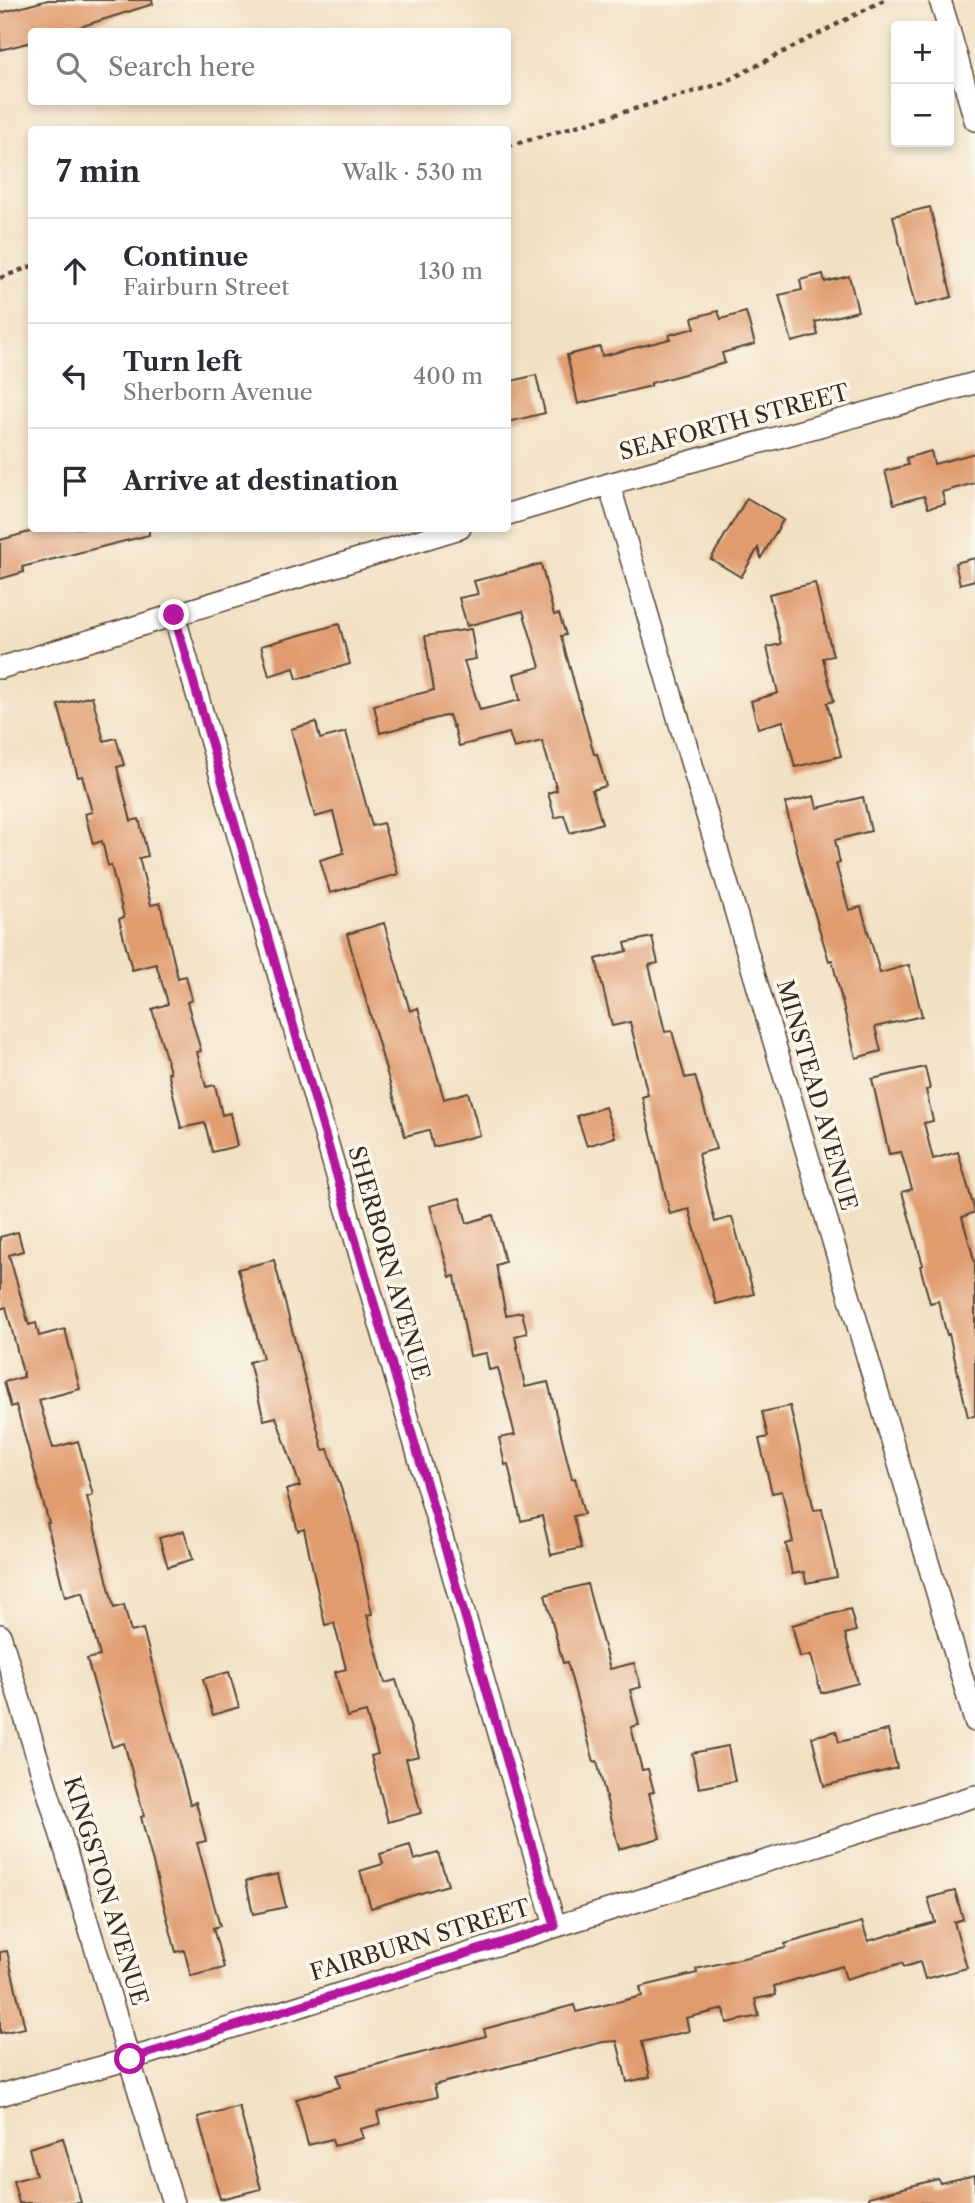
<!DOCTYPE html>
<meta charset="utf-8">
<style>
:root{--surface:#fff;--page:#f2f2f3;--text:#2b2b33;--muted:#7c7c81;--line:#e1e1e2}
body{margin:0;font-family:"Libre Caslon Text",serif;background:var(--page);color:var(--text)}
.controls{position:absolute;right:21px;top:21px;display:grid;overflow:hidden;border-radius:7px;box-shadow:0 4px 10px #0003}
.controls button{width:63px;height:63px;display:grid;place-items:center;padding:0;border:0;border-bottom:2px solid var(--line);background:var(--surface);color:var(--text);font:35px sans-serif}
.stop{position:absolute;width:21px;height:21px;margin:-16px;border:5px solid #b5179e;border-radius:50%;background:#fff}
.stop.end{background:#b5179e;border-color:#fff;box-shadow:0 2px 7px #0008}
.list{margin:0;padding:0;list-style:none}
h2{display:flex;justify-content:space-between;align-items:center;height:91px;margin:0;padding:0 28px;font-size:30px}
h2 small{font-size:23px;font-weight:400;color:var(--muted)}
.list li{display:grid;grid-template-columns:46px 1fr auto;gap:21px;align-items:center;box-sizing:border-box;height:105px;padding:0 28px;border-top:2px solid var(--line)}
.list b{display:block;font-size:26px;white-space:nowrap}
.list p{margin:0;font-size:23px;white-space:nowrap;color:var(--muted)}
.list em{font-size:23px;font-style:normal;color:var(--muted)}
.icon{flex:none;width:38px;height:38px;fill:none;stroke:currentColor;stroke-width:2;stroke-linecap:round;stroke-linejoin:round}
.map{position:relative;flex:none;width:975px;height:2203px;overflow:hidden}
.search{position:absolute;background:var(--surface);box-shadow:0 4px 10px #0003;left:28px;top:28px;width:483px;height:77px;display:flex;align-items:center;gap:18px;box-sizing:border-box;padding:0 24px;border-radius:7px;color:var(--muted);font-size:26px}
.panel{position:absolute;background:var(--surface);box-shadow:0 4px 10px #0003;left:28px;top:126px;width:483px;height:406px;border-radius:7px}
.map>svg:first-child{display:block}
.building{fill:#e09b6e}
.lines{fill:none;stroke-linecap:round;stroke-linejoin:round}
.minor-casing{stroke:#564537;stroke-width:24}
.path{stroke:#564537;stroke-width:4.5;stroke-dasharray:5 5;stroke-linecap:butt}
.minor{stroke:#fff;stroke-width:21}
.route{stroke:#b5179e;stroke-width:9}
.labels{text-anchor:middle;stroke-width:7;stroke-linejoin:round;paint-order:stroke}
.street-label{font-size:23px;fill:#3b2a1e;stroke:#fbf7ec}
</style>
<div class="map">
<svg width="975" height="2203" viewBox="0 0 975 2203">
<rect width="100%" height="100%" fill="#fbf7ec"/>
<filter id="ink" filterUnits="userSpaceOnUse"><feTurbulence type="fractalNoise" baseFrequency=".0143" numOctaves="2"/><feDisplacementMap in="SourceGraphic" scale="14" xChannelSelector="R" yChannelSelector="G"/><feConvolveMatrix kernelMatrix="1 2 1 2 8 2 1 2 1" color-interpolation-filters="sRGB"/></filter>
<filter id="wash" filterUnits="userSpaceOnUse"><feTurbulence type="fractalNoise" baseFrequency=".00686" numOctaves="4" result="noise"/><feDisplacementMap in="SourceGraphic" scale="28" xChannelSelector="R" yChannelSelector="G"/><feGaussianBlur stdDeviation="1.57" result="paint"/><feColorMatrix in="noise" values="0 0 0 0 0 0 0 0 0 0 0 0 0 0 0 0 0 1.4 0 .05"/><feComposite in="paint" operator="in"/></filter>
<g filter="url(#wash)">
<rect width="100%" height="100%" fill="#f2e0c2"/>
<g id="blocks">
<!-- building -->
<g class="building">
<path d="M48,0H152L153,4L67,31L32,32V42L0,50V13Z"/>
<path d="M930,207L952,297L915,306L893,216Z"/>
<path d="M823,274L825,282L849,276L858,311L815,322L818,335L792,342L779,295L802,290L800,280Z"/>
<path d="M718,311L721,319L746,312L755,344L722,353L725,363L651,383V386L578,404L567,355L600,347L602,356L670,339L669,335L695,328L692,318Z"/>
<path d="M536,375L545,413L508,422V382Z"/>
<path d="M931,451L934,464L975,453V483L942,492L945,504L928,508L924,496L894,504L885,471L908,465L906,458Z"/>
<path d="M747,498L783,520L761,558L758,548L741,577L711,559Z"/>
<path d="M44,528H149V535L22,567L24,572L0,579V540Z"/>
<path d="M975,558V580L960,584L955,563Z"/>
<path d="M541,564L554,615L559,614L566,635L561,636L594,754H597L606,786L592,790L602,823L570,833L564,815L555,818L548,793L557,790L542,741L514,748L509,733L459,746L454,726L453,727L449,715L380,733L374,705L434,690L425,636L471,629L476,659L464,661L480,710L520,700L514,674L540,667L523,611L467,626L459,598L478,594L474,581Z"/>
<path d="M815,583L833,656L823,658L834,701L827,703L841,756L795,767L783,721L758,728L751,701L778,693L767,647L781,644L769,594Z"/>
<path d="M339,624L350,664L297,679L294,668L269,676L261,646Z"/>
<path d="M92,696L104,741L116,738L124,765L117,767L131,821L139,819L148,856L139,858L151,905L160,903L178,978L186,976L192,1000L187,1002L201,1051L197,1052L206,1087L215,1085L222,1115L230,1113L237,1146L212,1152L205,1123L181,1128L168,1072H170L152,1009L168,1004L166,996L156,964L132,970L119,919L124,917L111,865L108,866L102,841L93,844L85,814L92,812L82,776L78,777L58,705Z"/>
<path d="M316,722L320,739L346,732L372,826L383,823L398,874L330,893L320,860L344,853L333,812L315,817L291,729Z"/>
<path d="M814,796L817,808L863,797L871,831L835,840L840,863L836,864L849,910L861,907L880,973L909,965L922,1016L875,1027L881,1051L856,1058L832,960L829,961L802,872L785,803Z"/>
<path d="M384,923L410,1011L418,1008L444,1099L468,1092L480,1135L433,1147L429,1130L405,1136L347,934Z"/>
<path d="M652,937L658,963L649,965L665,1032L672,1031L685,1078L695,1076L716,1149L698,1154L715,1222L732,1217L754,1294L716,1304L689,1209L670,1214L642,1097L648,1095L630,1022L612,1026L596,959L627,951L625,943Z"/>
<path d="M925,1067L930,1089L926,1090L933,1121L924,1123L933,1159L958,1152L975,1212L962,1217L975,1263V1416L968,1417L949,1334L947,1335L938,1301L930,1303L920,1266L923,1265L902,1192L912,1189L901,1152L889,1154L872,1079Z"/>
<path d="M605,1107L615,1137L587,1146L577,1116Z"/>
<path d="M460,1198L467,1223L493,1215L505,1262L496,1265L506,1315L522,1312L527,1333L515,1336L525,1387L548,1382L572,1479L575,1478L584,1514L573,1516L581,1548L551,1555L542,1516L521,1521L508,1464L505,1465L499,1438L515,1435L498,1368L489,1370L486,1353L470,1356L455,1276L450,1277L430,1206Z"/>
<path d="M18,1232L23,1251L9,1255L29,1325L36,1323L39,1336L65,1329L80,1389L39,1400L53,1448L78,1441L93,1495L87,1497L114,1608L124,1605L131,1632L143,1629L190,1804L196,1802L206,1841L197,1843L220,1926L213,1928L224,1968L191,1976L184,1950L176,1952L141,1817L144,1816L124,1743L112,1747L87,1659L100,1656L83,1592L65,1597L47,1523H49L16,1405L11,1407L4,1382L24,1377L6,1307L0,1309V1237Z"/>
<path d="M274,1260L323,1450L328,1449L351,1519L372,1614L367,1615L385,1683L396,1680L419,1756L406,1759L421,1813L388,1822L371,1756L378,1754L366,1712L347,1717L335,1672L346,1669L334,1623L325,1625L304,1529L298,1531L286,1490L300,1486L276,1417L264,1420L249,1362L263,1358L238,1269Z"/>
<path d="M790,1406L814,1510L822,1509L837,1577L806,1583L804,1572L792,1574L786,1544L793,1542L782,1491L772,1493L759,1439L768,1437L762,1412Z"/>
<path d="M184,1531L193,1559L168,1567L159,1538Z"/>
<path d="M587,1584L610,1669L634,1663L641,1687L630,1690L639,1725L631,1727L642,1770L648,1769L654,1792L649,1793L660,1838L619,1849L597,1761L594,1762L567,1662L563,1663L545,1595Z"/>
<path d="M850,1609L856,1631L845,1634L858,1683L821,1693L811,1655L800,1657L792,1625Z"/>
<path d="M229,1672L239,1707L213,1715L203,1679Z"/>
<path d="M888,1730L897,1768L824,1786L812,1737L836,1731L839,1742Z"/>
<path d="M728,1746L735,1781L699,1788L692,1753Z"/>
<path d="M410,1845L414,1860L438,1853L448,1885L371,1908L360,1871L383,1864L380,1854Z"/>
<path d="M278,1874L286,1907L253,1914L246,1881Z"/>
<path d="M955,1891L963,1919L954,1922L967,1968L925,1979L920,1962L904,1967L902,1963L846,1979L842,1966L774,1986L776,1995L755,1999L759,2016L727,2023L724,2009L686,2018L689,2031L642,2042L650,2077L627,2082L617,2041L603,2042L434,2085L437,2097L377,2112L380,2124L360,2129L363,2138L334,2146L332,2139L308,2145L296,2099L340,2087L337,2075L486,2036L484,2029L574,2005L576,2012L642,1996L640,1987L697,1973L696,1969L786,1948L785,1944L862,1922L868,1941L935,1922L928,1898Z"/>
<path d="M7,1951L25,2028L0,2033V1952Z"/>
<path d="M239,2106L261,2189L220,2199L198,2117Z"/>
<path d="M63,2138L81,2203H19L13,2181L36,2175L29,2148Z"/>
<path d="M975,2175V2203H870L869,2197L938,2179L940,2183Z"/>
</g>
</g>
</g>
<g filter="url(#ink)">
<use href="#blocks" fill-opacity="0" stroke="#564537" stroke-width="2"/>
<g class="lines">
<!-- minor casing -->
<g class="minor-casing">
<g id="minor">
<path d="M940,0L948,26"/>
<path d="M949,30L975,120"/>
<path d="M609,484L975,1721"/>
<path d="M508,514L609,484L975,383"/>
<path d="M174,615L555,1926"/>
<path d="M0,668L460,528"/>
<path d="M0,1635L173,2203"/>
<path d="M0,2095L130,2059L975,1796"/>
</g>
</g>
<!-- path -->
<g class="path">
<path d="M508,146L723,83L884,0"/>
<path d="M0,278L32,266"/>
</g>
<!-- minor -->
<use href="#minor" class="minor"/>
</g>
</g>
<g class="lines" filter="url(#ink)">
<!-- route -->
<path class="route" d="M130,2059L555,1926L174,615"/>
</g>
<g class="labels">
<!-- street labels -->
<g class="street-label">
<text transform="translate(734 422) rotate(-15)" y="8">SEAFORTH STREET</text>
<text transform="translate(817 1095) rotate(74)" y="8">MINSTEAD AVENUE</text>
<text transform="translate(389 1263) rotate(74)" y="8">SHERBORN AVENUE</text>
<text transform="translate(106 1891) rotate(73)" y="8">KINGSTON AVENUE</text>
<text transform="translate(420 1940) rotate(-17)" y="8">FAIRBURN STREET</text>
</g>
</g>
</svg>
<div class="controls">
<button>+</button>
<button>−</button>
</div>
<div class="stop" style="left:130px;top:2059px"></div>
<div class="stop end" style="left:174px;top:615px"></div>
<div class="search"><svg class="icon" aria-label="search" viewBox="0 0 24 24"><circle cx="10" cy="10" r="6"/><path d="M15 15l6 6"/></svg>Search here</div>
<section class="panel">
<h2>7 min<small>Walk · 530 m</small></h2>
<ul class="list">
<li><svg class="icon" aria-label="ahead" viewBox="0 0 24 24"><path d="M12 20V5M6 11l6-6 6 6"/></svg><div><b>Continue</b><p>Fairburn Street</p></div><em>130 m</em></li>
<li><svg class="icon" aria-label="left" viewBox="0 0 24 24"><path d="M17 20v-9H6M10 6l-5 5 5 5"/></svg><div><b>Turn left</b><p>Sherborn Avenue</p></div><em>400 m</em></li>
<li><svg class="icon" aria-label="arrive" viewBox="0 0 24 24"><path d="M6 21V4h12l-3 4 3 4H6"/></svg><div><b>Arrive at destination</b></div></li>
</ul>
</section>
</div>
